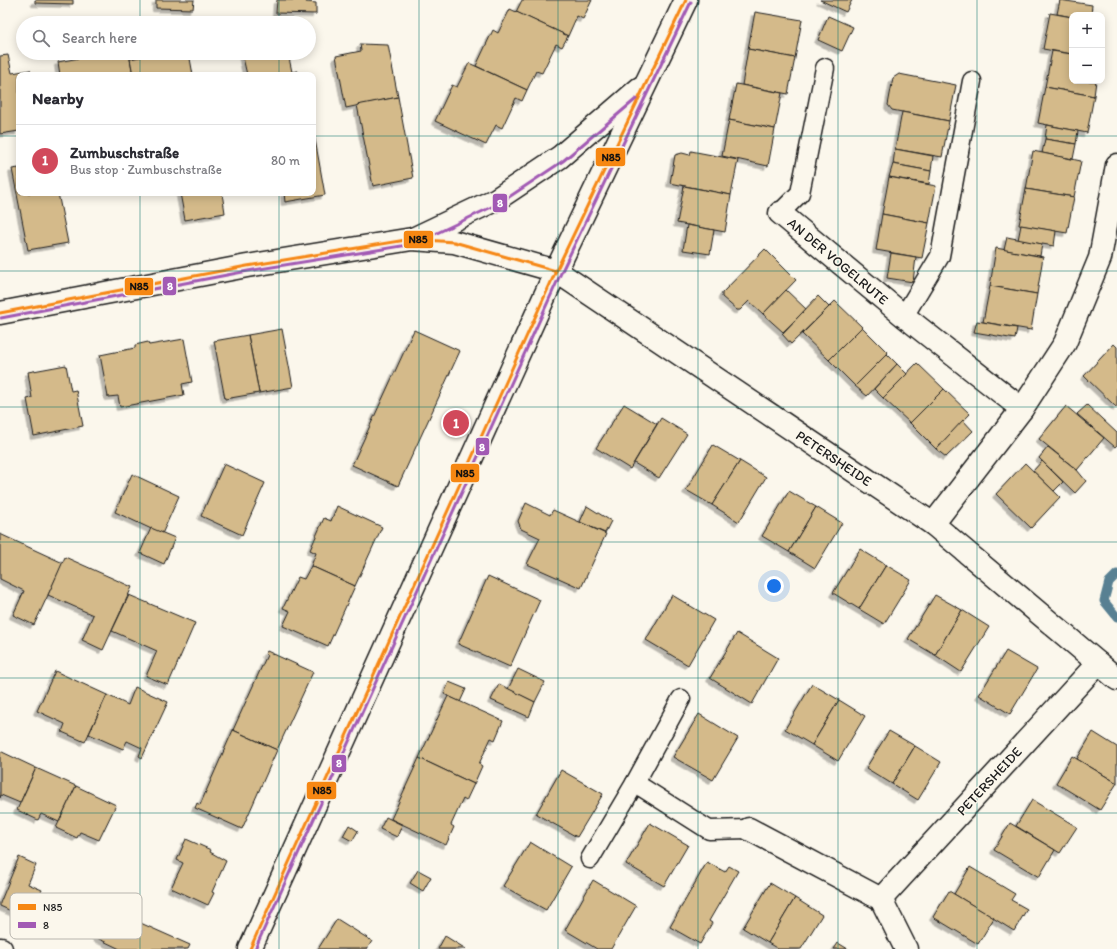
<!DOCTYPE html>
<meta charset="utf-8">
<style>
:root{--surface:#fff;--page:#f2f2f3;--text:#2b2b33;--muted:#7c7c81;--line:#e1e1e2;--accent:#d1495b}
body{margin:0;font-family:Itim,sans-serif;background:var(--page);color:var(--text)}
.controls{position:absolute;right:12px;top:12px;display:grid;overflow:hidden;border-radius:8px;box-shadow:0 2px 10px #0003}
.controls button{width:36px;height:36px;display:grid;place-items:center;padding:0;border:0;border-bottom:1px solid var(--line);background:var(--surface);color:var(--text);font:20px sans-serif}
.you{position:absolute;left:774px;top:586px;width:14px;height:14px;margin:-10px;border:3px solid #fff;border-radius:50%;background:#1a73e8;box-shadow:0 0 0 6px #1a73e833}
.badge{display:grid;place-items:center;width:26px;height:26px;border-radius:50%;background:var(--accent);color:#fff;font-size:13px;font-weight:700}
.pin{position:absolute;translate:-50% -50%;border:2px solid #fff;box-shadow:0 1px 4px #0006}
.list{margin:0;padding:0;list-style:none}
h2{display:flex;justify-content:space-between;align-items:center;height:52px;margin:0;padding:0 16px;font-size:17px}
h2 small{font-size:13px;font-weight:400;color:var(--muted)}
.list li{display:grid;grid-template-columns:26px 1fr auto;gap:12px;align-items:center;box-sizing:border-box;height:72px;padding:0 16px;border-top:1px solid var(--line)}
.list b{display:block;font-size:15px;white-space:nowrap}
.list p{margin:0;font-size:13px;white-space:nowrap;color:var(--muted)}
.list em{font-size:13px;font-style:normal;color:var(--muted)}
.icon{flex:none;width:22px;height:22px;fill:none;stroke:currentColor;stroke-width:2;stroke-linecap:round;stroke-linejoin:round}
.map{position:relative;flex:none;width:1117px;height:949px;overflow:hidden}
.search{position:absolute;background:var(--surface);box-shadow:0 2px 10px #0003;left:16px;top:16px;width:300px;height:44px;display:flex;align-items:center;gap:10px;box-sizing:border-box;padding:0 14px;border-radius:22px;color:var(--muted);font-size:15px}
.panel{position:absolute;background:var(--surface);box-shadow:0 2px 10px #0003;left:16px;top:72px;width:300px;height:124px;border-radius:8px}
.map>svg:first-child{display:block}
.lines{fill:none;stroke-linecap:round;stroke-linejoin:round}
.stream{stroke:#588092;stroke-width:9}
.building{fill:#d4ba8a;stroke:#1c1c1c;filter:url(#shadow)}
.service-casing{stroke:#1c1c1c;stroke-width:21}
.minor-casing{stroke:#1c1c1c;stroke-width:25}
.tertiary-casing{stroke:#1c1c1c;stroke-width:25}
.service{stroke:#fbf7ec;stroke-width:18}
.minor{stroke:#fbf7ec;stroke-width:22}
.tertiary{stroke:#fbf7ec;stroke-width:22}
.bus-1-casing{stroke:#fbf7ec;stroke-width:6}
.bus-2-casing{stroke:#fbf7ec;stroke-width:6}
.bus-1{stroke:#f68712;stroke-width:3}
.bus-2{stroke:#a25ab4;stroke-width:3}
.grid{fill:none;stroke:#0f766e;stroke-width:1;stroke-opacity:0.55}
.labels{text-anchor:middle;stroke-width:3;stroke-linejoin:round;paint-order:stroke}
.street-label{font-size:14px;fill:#1c1c1c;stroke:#fbf7ec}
.key{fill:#fbf7ec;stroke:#b8b5ae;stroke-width:1}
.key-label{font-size:11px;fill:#1c1c1c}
.line-badge{stroke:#fbf7ec;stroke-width:1.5}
.badge-label{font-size:11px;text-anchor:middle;font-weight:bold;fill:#fff}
.pale-badge-label{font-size:11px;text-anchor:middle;font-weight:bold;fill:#111}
</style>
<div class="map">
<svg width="1117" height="949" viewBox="0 0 1117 949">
<defs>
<filter id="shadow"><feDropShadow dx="-3.5" dy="3.5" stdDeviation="0" flood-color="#0004"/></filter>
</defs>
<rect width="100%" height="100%" fill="#fbf7ec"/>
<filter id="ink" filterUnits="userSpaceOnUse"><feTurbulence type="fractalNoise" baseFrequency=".025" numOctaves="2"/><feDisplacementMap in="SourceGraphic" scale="8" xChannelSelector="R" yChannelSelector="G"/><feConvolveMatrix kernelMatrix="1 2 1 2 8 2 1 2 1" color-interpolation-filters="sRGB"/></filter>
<g filter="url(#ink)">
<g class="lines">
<!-- stream -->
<path class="stream" d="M1117,574L1109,582L1104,601L1117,617"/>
</g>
<!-- building -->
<g class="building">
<path d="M35,0H73V4L35,3Z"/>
<path d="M156,0H194L193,9L156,8Z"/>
<path d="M277,0H307L306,2L316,3V14L276,13Z"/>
<path d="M522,0H592L583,19L577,16L568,36L516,12Z"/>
<path d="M820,0H852L846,12Z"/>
<path d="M1060,0L1092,5L1091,15H1072V17L1057,14Z"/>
<path d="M510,9L568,36L562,47L556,44L542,73L536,71L527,90L476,66L493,30L498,33Z"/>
<path d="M755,12L802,20L795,58L748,49Z"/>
<path d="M1050,13L1072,17V54L1043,49Z"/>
<path d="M828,16L853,27L842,51L818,40Z"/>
<path d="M360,44L388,45L398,97L346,108L336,56L361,51Z"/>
<path d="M748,49L795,58L788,94L742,85Z"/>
<path d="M1052,51L1072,54V81H1096L1094,96L1045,87Z"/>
<path d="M106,53H129L133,75H60L58,62Z"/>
<path d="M159,53H189L193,75H133L130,59Z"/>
<path d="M242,53H288L292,72L298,71V75H247Z"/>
<path d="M8,55L12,73L30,70L31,75H19V131L0,134V56Z"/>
<path d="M469,63L527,90L522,101L516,98L502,128L496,125L486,145L435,121L452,85L457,87Z"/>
<path d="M899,74L956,85L949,121L892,110L888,105L893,78Z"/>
<path d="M736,84L782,93L775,129L729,120Z"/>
<path d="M1045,87L1094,96L1087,133L1038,123Z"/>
<path d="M398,97L413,178L373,186L357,105Z"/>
<path d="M902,112L949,121L942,157L895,149Z"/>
<path d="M729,120L775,129L768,166L722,156Z"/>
<path d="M1047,125L1078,131L1076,144L1045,139Z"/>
<path d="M313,128L325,195L285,202L284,193H313Z"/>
<path d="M1045,139L1076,144L1073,159L1042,153Z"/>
<path d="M895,149L933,156L931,171L893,164Z"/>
<path d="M691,151L738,160L731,195L670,183L675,155L682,153L690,155Z"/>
<path d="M1033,151L1081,161L1074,197L1026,189Z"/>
<path d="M893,164L931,171L929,184L889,177Z"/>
<path d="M19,168V193H58L68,243L28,250L12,169Z"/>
<path d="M889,177L936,186L929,223L882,214Z"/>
<path d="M684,186L731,195L725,232L677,223Z"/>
<path d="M1026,189L1074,197L1067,233L1019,225Z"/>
<path d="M180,193H222L225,213L185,220Z"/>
<path d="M882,214L929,223L922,258L876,250Z"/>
<path d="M687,225L714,230L710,254L683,250Z"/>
<path d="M1021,225L1056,231L1054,246L1018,240Z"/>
<path d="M1007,237L1042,244L1040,256L1004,250Z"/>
<path d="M996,248L1043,257L1037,294L990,286Z"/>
<path d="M765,249L796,280L763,314L749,301L740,310H737L722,297V293Z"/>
<path d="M891,253L916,257L913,282L887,278Z"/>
<path d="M990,286L1037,294L1031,330L983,322Z"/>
<path d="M786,290L806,309L783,332L763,314Z"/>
<path d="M818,296L829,307L791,344L782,334Z"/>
<path d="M835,301L862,327L829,360L802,334Z"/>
<path d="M977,321L1017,328L1015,339L974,332Z"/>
<path d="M862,327L888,353L855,386L829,360Z"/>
<path d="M282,329L293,387L259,393L248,335Z"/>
<path d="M414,330L460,351L398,486L352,465Z"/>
<path d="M248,335L259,393L225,399L214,341Z"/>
<path d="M184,339L192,382L182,384L184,395L120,407L118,396L108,397L100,355L135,348V345L148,342L149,345Z"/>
<path d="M1114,344L1117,347V408L1084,376Z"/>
<path d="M887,354L897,364L867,396L855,386Z"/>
<path d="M917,363L944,389L910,423L883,398Z"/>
<path d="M897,364L907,374L883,398L874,389Z"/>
<path d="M66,365L71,391L76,390L83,426L34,436L27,399L32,398L28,372Z"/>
<path d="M944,389L970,414L936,449L910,423Z"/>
<path d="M624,404L657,424L630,469L596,448Z"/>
<path d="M1087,405L1117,433V445L1115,447L1077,414Z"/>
<path d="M1066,406L1104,438L1077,470L1039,439Z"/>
<path d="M661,418L687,434L659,478L634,463Z"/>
<path d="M963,420L973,431L946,457L936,449Z"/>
<path d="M713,445L740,461L712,505L686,490Z"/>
<path d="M1048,447L1077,470L1086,481L1075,493L1039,458Z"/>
<path d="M740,461L766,477L739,522L712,505Z"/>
<path d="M1042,461L1063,482L1054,491L1033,471Z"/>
<path d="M1025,463L1060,497L1031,528L996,494Z"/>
<path d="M224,464L265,483L242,535L201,516Z"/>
<path d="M132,474L179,496L162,534L115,512Z"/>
<path d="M789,491L816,507L789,552L762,536Z"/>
<path d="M526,503L550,515L553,510L606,534L581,588L527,564L540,538L521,529L518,521Z"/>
<path d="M337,506L382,527L355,586L311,566L316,553L310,550L324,518L331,521Z"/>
<path d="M587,506L611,521L605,533L580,522Z"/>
<path d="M816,507L842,523L815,568L789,552Z"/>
<path d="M151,528L175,538L164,564L140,553Z"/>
<path d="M0,534L63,563L34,625L13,615L24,591L0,579Z"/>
<path d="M860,549L886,565L859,609L833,593Z"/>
<path d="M65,557L132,587L103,650L82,640L93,615L48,595Z"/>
<path d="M886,565L911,580L884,624L859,609Z"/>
<path d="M311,566L355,586L328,646L283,626L290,611L283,608L298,577L304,579Z"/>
<path d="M488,576L540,600L510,667L458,644Z"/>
<path d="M129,595L195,623L168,685L146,676L157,651L112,631Z"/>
<path d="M672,595L714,620L688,665L646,640Z"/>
<path d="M935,595L962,610L935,655L908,639Z"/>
<path d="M962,610L989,627L961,672L935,655Z"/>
<path d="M737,633L778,658L752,704L710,678Z"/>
<path d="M267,651L313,672L277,750L233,730L267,655L265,654Z"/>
<path d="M1006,651L1037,669L1010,714L979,695Z"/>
<path d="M518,669L545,682L535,702L508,689Z"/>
<path d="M55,671L107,695L85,742L62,732L65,724L37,711Z"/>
<path d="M449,682L466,689L460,702L444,694Z"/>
<path d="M499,684L535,702L529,717L491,700Z"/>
<path d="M812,684L839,700L812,745L785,729Z"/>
<path d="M135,687L168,702L142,758L139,756L142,748L127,741L123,749L89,734L107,695L128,705Z"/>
<path d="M448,696L503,721L495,740L491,738L479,764L482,766L474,784L419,758Z"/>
<path d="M839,700L865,716L838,761L812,745Z"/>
<path d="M699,714L738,738L713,780L673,757Z"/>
<path d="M233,730L277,750L242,829L195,808L197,803L200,805Z"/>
<path d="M889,731L915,746L892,784L866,768Z"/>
<path d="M1093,732L1117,747V783L1077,759Z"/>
<path d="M915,746L941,762L918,800L892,784Z"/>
<path d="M0,751L36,768L20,803L1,795L0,798Z"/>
<path d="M1072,756L1117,783L1100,810L1056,783Z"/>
<path d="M419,758L474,784L466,801L463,799L451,825L454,827L446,845L391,819Z"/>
<path d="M36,768L76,786L59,822L41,814L38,820L17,810Z"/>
<path d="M561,770L603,794L577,837L536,814Z"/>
<path d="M76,786L116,805L99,840L80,832L77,838L56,828Z"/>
<path d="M1032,800L1077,827L1060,853L1016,826Z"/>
<path d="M386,817L402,825L397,837L380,829Z"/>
<path d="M650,823L688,845L664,886L626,864Z"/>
<path d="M1010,823L1055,850L1039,877L994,850Z"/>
<path d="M349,825L358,831L352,841L343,836Z"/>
<path d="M186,839L211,850L210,852L226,861L212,892L214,893L208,905L171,888L183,863L177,860Z"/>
<path d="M530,842L571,867L546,910L503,886Z"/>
<path d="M19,857L36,865L28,884L42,890L29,919L0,906V903Z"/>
<path d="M707,862L725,872L729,866L738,871L709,921L712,923L700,944L670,927Z"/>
<path d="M970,867L1015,894L1011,900L1027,909L1014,931L954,894Z"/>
<path d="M418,870L431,877L423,891L410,883Z"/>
<path d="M593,880L636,906L611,949H597L565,930Z"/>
<path d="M770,883L795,898L768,943L743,928Z"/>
<path d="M949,891L994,918L978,944L933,917Z"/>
<path d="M795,898L822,915L801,949H778L768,943Z"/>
<path d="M109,909L190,945L188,949H120L97,938L94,932L104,911Z"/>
<path d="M337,919L372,941L367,949H318Z"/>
<path d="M445,936L466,949H438Z"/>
<path d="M838,943L848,949H834Z"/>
</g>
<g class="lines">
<!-- service casing -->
<g class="service-casing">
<g id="service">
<path d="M780,213L800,193L825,68"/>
<path d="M904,316L940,256L972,81"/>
<path d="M681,699L635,783L709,830L749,829"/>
<path d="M590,859L635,783"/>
</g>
</g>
<!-- minor casing -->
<g class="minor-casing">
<g id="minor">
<path d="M780,213L904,316L1022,409"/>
<path d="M556,271L933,524L1098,663L881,899"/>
<path d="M933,524L1022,409L1065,343L1100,258L1117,165"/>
<path d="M1098,663L1117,679"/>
<path d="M749,829L881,899L906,949"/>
<path d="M0,949H1"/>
</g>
</g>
<!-- tertiary casing -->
<g class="tertiary-casing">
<g id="tertiary">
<path d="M415,238L497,199L560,157L640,88"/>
<path d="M0,313L247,266L412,239L454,242L556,271"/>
<path d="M250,949L556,271L686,0"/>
</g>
</g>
<!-- service -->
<use href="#service" class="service"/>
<!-- minor -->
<use href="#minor" class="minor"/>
<!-- tertiary -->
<use href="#tertiary" class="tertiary"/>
<!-- bus-1 casing -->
<g class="bus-1-casing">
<g id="bus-1">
<path d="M0,313L247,266L412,239L454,242L556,271"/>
<path d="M250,949L556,271L686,0"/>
</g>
</g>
<!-- bus-2 casing -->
<g class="bus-2-casing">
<g id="bus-2">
<path d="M1,318L248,271L414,244L500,203L563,161L636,99"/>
<path d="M255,949L561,273L691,2"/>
</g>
</g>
<!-- bus-1 -->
<use href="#bus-1" class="bus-1"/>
<!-- bus-2 -->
<use href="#bus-2" class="bus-2"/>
</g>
</g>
<!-- grid -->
<path class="grid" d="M140,0V23M279,0V23M419,0V949M558,0V949M698,0V949M838,0V949M977,0V949M140,53V75M279,53V75M0,136H19M313,136H1117M140,193V949M279,193V949M0,271H1117M0,407H1117M0,542H1117M0,678H1117M0,813H1117"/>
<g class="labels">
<!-- street labels -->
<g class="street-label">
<text transform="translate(838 261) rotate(40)" y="5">AN DER VOGELRUTE</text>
<text transform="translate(834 458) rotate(34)" y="5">PETERSHEIDE</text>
<text transform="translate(989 781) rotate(-47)" y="5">PETERSHEIDE</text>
</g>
</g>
<!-- legend -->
<rect x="10" y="893" width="132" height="46" rx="6" class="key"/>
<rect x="18" y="904" width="18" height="6" fill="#f68712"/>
<rect x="18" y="922" width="18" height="6" fill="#a25ab4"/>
<g class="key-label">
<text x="43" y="911">N85</text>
<text x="43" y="929">8</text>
</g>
<g class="line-badge">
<rect x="595" y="147" width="31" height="20" rx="4" fill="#f68712"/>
<rect x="492" y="193" width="16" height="20" rx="4" fill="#a25ab4"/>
<rect x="403" y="230" width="31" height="19" rx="4" fill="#f68712"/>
<rect x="162" y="276" width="15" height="20" rx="4" fill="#a25ab4"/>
<rect x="124" y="277" width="30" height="19" rx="4" fill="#f68712"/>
<rect x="475" y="437" width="15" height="19" rx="4" fill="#a25ab4"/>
<rect x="450" y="463" width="30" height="20" rx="4" fill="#f68712"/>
<rect x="331" y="754" width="16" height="19" rx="4" fill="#a25ab4"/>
<rect x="306" y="781" width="31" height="19" rx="4" fill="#f68712"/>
</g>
<g class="badge-label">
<text x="500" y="207">8</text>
<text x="170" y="290">8</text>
<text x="482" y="451">8</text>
<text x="339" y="767">8</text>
</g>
<g class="pale-badge-label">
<text x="611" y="161">N85</text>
<text x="418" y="243">N85</text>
<text x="139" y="290">N85</text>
<text x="465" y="477">N85</text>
<text x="322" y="794">N85</text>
</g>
</svg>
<div class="controls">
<button>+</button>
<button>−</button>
</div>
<div class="you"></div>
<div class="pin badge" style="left:456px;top:423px">1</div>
<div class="search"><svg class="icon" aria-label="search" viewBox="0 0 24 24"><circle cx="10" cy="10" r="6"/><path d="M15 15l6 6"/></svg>Search here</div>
<section class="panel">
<h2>Nearby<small></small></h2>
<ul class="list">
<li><span class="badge">1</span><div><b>Zumbuschstraße</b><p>Bus stop · Zumbuschstraße</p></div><em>80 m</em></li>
</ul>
</section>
</div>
